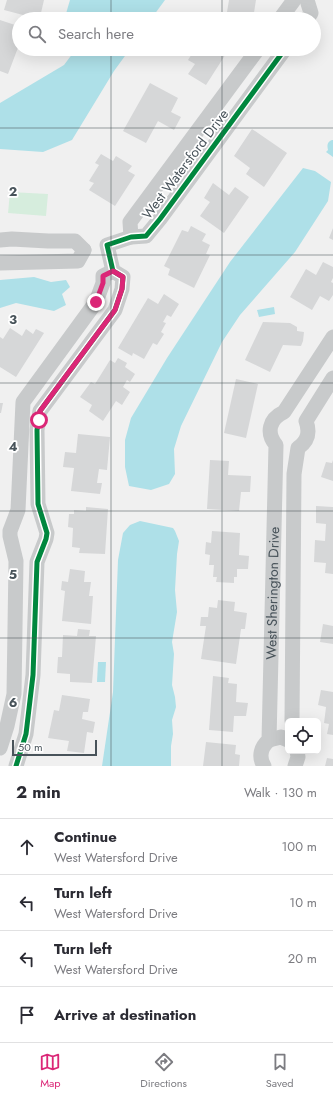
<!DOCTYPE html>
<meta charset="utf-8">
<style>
:root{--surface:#fff;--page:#f7f7f7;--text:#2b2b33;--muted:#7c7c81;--line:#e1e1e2;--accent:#db2777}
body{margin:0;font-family:Jost,sans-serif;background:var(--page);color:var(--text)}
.controls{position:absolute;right:12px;bottom:12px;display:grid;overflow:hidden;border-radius:6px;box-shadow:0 4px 16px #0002}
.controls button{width:36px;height:36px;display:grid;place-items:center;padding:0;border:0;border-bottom:1px solid var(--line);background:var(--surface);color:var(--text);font:20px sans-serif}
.scale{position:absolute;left:12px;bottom:10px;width:85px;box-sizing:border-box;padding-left:4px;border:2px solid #48535a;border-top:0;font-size:11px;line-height:14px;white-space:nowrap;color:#48535a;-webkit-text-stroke:3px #fff;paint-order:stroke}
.stop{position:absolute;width:12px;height:12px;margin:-9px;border:3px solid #db2777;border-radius:50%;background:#fff}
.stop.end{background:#db2777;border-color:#fff;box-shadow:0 1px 4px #0008}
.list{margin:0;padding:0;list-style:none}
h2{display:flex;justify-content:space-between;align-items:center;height:52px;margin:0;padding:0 16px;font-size:17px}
h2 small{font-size:13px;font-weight:400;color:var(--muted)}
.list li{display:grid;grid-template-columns:26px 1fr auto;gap:12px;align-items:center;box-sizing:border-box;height:56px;padding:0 16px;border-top:1px solid var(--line)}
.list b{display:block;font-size:15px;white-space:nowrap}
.list p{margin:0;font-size:13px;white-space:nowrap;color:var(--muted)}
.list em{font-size:13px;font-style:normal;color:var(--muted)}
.icon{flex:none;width:22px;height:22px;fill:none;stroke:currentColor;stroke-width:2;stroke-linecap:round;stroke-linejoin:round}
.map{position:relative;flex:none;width:333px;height:766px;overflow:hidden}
.search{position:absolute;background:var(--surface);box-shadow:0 4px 16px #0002;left:12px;right:12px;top:12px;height:44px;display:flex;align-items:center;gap:10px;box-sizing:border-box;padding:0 14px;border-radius:22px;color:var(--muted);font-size:15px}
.sheet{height:276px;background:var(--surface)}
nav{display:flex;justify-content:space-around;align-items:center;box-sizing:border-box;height:56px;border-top:1px solid var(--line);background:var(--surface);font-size:11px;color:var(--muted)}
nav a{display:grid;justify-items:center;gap:2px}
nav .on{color:var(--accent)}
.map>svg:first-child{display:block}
.green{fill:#d6eddd}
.water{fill:#aee0e8}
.building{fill:#d6d7d8}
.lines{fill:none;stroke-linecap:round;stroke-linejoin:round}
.minor{stroke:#c8cacb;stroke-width:15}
.cycleway-casing{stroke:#fff;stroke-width:8}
.cycleway{stroke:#00873e;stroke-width:5}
.route{stroke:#db2777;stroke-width:5}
.grid{fill:none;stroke:#48535a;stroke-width:1;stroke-opacity:0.55}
.labels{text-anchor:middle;stroke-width:3.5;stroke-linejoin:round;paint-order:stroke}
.street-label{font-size:14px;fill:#48535a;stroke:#fff}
.grid-label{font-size:13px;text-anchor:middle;font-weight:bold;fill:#48535a;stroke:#fff;stroke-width:3.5;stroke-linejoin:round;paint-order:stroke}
</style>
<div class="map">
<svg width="333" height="766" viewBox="0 0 333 766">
<rect width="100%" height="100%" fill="#f0f0f0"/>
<!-- green -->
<path class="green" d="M10,192L48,194L46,216L8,213Z"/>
<!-- water -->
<g class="water">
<path d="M70,0H165L151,19H66L65,17Z"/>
<path d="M76,49H130L114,71L72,140L43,152L0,149V103L64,65Z"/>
<path d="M332,140H333V157L326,152L328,150C327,145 327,142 332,140Z"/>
<path d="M303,168L315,171L331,182L328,201L295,252L240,315L222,342L181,426L174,449L175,474L169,484L151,490L129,486L125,467V440L131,418L167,358L230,262Z"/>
<path d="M34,277L51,282L66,280L70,287L62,294L66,305L54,311L16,303L0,308V280Z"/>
<path d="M274,307L275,314L259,317L257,310Z"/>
<path d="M140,521L173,528L175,531L179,541L177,554L175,590L177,612L172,642L174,654L172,685L175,697L176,707L172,720L173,734L171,746V766H102L113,692L118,560L123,533L130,525Z"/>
<path d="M98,662H106L105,682H97Z"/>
</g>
<!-- building -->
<g class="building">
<path d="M7,0H44L40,17H39L38,19H22L23,15L4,10Z"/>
<path d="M229,0H256L253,19L226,18Z"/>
<path d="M0,20L15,25L12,32L19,35V45L8,74L0,71Z"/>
<path d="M195,49H229L206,85L188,74L195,64L188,60Z"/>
<path d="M150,83L178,98L171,112L181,117L174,130L158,121L146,143L123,131Z"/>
<path d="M252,129L287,153L264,187L246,174L250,168L234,156Z"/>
<path d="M101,154L113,161L116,156L132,166L128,171L135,175L115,206L89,190L94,183L89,181L99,165L95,163Z"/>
<path d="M213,183L229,195L235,187L249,197L224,233L200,216L210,202L204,198Z"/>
<path d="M191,226L206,234L202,241L210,245L206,254L210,255L194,288L168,275L170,269L164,266L182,230L188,232Z"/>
<path d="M333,228V240L329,238Z"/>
<path d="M323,262L333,267V278L331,282L333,283V295L329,301L320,296L312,310L290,297L306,269L316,275Z"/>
<path d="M164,294L179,304L171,317L167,315L163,322L166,323L161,332L164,334L157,345L153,343L144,359L133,353L132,356L118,348L148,298L158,304Z"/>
<path d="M263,322L290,323L297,327V331L304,332L303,341L301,346L283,345L270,372L245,360Z"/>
<path d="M10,328L22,336L26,329L33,334L36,329L44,333L16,377L0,367V337L3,339Z"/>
<path d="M118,358L127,363L125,367L135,374L130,382L127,380L123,387L130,392L122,405L116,401L103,421L89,411L92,405L80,397L91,382L95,384L110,360L115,363Z"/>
<path d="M236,379L258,384L246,438L224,433Z"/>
<path d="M0,403H3L1,413H0Z"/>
<path d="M78,434L110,437L107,470L99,469L97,483H102L100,494L71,491L74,468L63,467L65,452L76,453Z"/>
<path d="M210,460L229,461L228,475L251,476L250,492H241L239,511L207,509Z"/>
<path d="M333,460V481L321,477L326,462L332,463Z"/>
<path d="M316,506L333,507V574L325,573L326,563L314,562L315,540L325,541L326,524L316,523Z"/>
<path d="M86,507L108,509L105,554L79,553L80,548L72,547L73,528L68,527L69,514H74V510L86,511Z"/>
<path d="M212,531L240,533L239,555L249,556L248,569H237V577H234V583L216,582L217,577H213L214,565H209L210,555L205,554L206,542L211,543Z"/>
<path d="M70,569L85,571L84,582H91L89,596H93L91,624L62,621L65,591L61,590L62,581L68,582Z"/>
<path d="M218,600L235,602L234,611L247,613L245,629H241L236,664L201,659L206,626H200L201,617H208L209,607L217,608Z"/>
<path d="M323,624L333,626V644L320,642Z"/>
<path d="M78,629L90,630L89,636H96L92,683L70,682V674L57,673L58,657H62L63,635L77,636Z"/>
<path d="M213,676L229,678L228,683L237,684L236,702L248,703L246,716H234L233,732L209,730Z"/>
<path d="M321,690L333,692V735L327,734L329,724L324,723L326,707L318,705Z"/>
<path d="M62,695L90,699L88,712H83L82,719L95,722L93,733L87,732L84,753L67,751L69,741L48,738L54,710L59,711Z"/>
<path d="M206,742L236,745L235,754L240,755L239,766H203Z"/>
<path d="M327,758L333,759V766H325Z"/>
</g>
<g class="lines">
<!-- minor -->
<g class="minor">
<path d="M280,19L294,0"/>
<path d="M307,19L311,13L307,0"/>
<path d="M131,237L130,222L258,49"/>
<path d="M0,240L12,239L48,241H75L84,250"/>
<path d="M0,263L78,261L84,250"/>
<path d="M292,721L294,474L298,448C308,441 310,432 306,421L333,378"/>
<path d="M269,740L281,737L288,740"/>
<path d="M0,748L7,726L14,694L16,561L10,536V531L18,510L23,402L96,302L103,283V276L113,271"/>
<path d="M16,766L26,734L33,675L37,562L46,539L47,533L38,504L37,430L40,411L115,310L122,289L123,277L113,271L107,245L131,237L146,236L160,219L285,49"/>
<path id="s1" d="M264,766C258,756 261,747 269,740L276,445C266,433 269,419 284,412L333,337"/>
<path d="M295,766L298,757L297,751"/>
</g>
<!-- cycleway casing -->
<g class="cycleway-casing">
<path id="cycleway" d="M16,766L26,734L33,675L37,562L46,539L47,533L38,504L37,430L40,411L115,310L122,289L123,277L113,271L107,245L131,237L146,236L160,219L285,49"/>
</g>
<!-- cycleway -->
<use href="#cycleway" class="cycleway"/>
</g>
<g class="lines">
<!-- route -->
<path class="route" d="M39,420L40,411L51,396L115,310L122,289L123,277L113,271L103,276V283L96,302"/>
</g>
<!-- grid -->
<path class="grid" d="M111,0V19M222,0V19M111,49V766M222,49V766M0,128H333M0,255H333M0,383H333M0,511H333M0,638H333"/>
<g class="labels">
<!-- street labels -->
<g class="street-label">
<text transform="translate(185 164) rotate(-53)" y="5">West Watersford Drive</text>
<text dy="5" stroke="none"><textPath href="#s1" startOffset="176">West Sherington Drive</textPath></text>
</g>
</g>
<g class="grid-label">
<text x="13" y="196">2</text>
<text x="13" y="324">3</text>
<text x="13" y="451">4</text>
<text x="13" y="579">5</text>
<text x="13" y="707">6</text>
</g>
</svg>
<div class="controls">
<button><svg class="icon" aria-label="locate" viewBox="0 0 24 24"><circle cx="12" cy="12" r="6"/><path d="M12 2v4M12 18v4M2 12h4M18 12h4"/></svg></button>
</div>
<div class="scale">50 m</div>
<div class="stop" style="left:39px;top:420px"></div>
<div class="stop end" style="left:96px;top:302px"></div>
<div class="search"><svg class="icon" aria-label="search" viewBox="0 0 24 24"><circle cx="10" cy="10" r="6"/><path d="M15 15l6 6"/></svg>Search here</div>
</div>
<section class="sheet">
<h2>2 min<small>Walk · 130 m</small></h2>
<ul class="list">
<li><svg class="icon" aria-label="ahead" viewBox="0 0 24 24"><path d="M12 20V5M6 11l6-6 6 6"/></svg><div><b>Continue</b><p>West Watersford Drive</p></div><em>100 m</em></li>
<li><svg class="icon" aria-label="left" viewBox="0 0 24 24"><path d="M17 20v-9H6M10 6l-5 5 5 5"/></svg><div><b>Turn left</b><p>West Watersford Drive</p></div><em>10 m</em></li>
<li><svg class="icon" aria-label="left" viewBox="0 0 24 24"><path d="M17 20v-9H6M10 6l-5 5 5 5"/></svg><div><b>Turn left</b><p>West Watersford Drive</p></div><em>20 m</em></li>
<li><svg class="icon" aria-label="arrive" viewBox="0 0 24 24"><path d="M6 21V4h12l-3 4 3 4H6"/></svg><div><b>Arrive at destination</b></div></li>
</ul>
</section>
<nav>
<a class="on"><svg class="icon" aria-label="map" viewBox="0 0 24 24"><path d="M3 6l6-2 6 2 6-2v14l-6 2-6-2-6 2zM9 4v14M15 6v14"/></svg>Map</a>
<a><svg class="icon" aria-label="directions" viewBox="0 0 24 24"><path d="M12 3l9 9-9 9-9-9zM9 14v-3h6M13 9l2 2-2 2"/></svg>Directions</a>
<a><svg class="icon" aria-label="saved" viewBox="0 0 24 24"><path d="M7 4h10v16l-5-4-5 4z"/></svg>Saved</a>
</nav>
